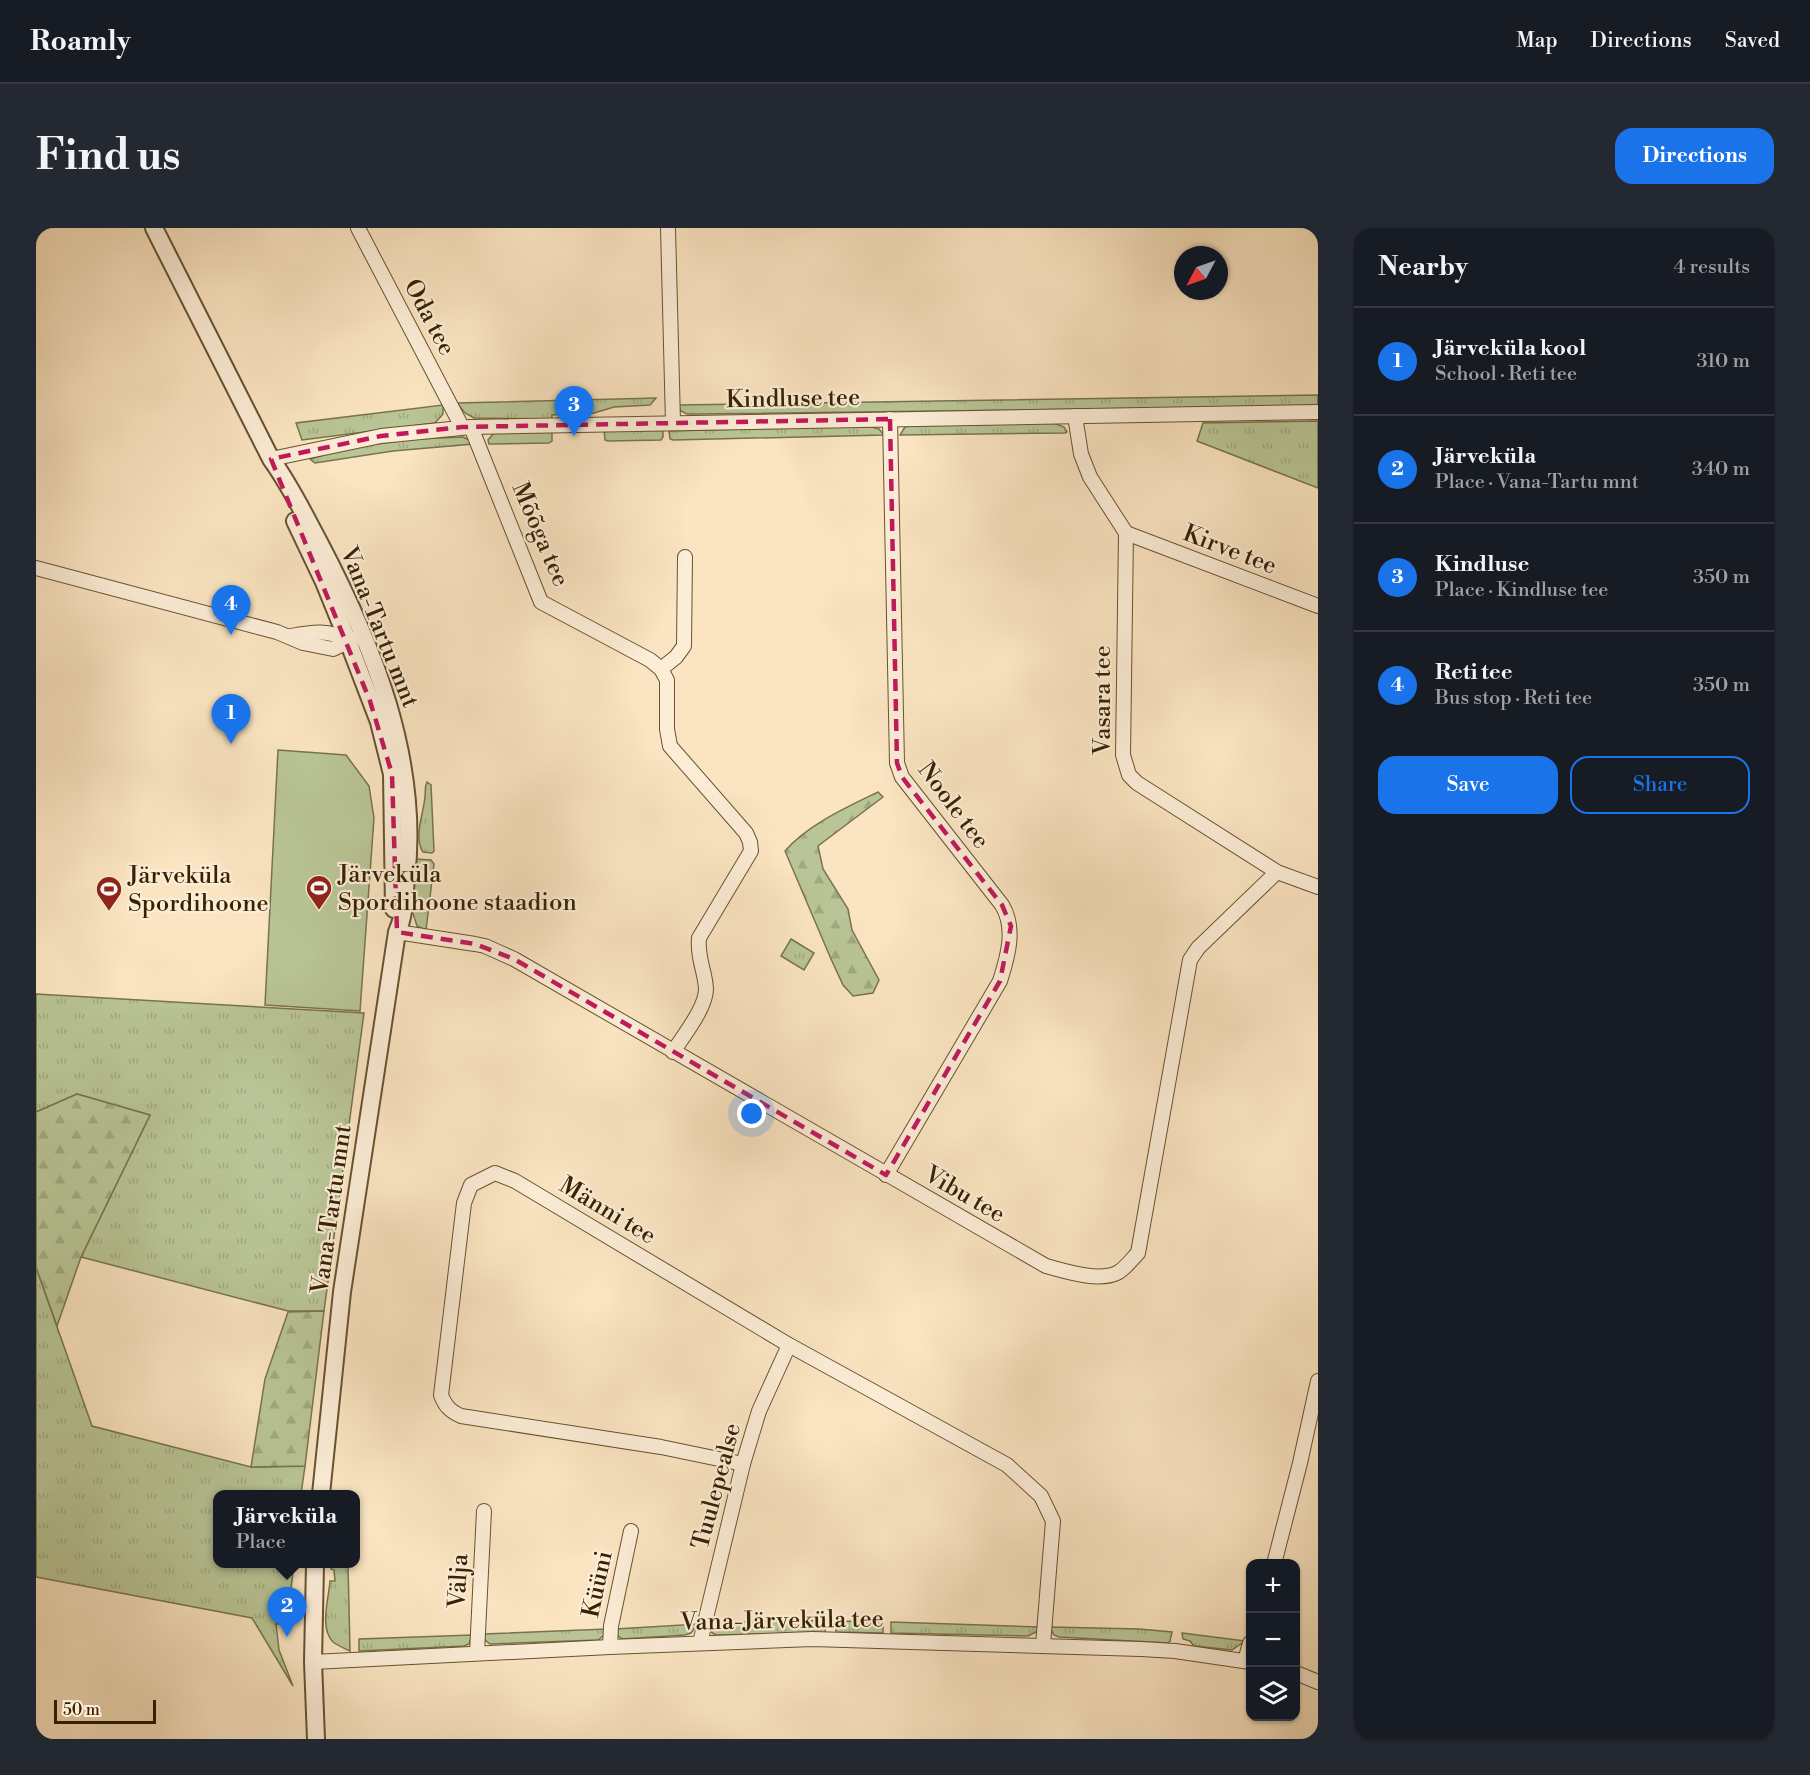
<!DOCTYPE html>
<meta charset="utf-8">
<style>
:root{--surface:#171b24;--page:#242831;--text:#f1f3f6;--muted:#9ea1a6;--line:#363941;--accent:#1a73e8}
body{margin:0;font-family:"Libre Bodoni",serif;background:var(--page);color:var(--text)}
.controls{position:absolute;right:18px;bottom:18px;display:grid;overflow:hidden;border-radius:12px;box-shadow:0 2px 4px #0004}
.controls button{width:54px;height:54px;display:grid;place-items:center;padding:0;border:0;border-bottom:2px solid var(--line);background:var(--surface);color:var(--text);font:30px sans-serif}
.compass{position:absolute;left:1138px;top:18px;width:54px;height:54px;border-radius:50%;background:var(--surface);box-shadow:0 2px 4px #0004;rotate:229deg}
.scale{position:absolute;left:18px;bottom:15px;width:102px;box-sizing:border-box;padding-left:6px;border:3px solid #372200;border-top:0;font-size:16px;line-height:21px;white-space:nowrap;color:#372200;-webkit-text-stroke:4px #fcedd7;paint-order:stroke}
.you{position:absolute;left:716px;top:886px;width:21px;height:21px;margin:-15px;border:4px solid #fff;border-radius:50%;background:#1a73e8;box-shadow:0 0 0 9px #1a73e833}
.badge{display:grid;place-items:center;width:39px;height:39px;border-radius:50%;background:var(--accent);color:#fff;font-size:20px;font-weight:700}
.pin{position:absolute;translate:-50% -50px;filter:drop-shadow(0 2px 3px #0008)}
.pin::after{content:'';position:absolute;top:32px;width:21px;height:18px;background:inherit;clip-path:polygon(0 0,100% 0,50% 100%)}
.popup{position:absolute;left:177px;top:1262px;width:147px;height:78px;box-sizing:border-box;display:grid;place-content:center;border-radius:12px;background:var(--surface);filter:drop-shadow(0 2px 4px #0005);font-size:20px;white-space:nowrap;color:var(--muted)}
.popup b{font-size:22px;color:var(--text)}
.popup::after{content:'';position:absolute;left:50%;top:100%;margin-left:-12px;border:12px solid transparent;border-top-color:var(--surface)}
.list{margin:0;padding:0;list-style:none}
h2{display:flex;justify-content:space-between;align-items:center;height:78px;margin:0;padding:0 24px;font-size:26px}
h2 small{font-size:20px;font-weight:400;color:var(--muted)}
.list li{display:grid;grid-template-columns:39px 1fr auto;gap:18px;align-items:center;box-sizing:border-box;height:108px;padding:0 24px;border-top:2px solid var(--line)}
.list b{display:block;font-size:22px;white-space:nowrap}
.list p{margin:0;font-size:20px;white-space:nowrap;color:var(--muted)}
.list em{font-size:20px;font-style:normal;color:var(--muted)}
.actions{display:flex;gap:12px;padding:18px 24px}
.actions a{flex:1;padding:14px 0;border:2px solid var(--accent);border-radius:18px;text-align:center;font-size:21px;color:var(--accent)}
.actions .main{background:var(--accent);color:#fff}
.icon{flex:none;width:33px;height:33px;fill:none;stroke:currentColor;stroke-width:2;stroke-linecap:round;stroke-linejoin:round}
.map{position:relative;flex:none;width:1282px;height:1511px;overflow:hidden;border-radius:18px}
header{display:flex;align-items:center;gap:36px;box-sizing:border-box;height:84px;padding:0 30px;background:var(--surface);border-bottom:2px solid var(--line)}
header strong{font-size:28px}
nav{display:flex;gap:33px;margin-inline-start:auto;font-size:21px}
.intro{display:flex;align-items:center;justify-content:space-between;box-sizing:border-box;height:144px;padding:0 36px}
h1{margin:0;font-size:42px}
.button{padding:15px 27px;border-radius:18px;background:var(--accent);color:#fff;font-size:21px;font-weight:700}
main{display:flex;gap:36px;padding:0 36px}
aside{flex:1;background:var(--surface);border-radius:18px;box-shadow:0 2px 4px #0004}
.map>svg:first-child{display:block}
.grass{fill:url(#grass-tufts);stroke:#78744b;stroke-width:1.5}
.forest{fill:url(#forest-firs);stroke:#78744b;stroke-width:1.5}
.garden{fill:#b9c596;stroke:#78744b;stroke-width:1.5}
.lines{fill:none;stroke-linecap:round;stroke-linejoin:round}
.minor-casing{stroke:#685230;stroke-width:16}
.tertiary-casing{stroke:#685230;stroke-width:20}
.minor{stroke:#fcedd7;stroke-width:14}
.tertiary{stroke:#fcedd7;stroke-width:16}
.marked{fill:none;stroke:#c2185b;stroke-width:4.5;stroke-dasharray:12 8;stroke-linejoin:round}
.labels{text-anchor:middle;stroke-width:4.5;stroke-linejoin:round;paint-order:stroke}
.street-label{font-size:24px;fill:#372200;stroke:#fcedd7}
.poi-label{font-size:24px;fill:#372200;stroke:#fcedd7;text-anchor:start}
</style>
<header>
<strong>Roamly</strong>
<nav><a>Map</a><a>Directions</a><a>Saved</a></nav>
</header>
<div class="intro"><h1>Find us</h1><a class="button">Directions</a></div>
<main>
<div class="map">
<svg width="1282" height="1511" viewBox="0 0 1282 1511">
<defs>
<pattern id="grass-tufts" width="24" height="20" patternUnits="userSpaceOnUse" patternTransform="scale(1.5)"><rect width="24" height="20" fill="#b9c596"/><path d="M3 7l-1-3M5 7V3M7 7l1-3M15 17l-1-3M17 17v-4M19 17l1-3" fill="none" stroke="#a0a980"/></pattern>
<pattern id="forest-firs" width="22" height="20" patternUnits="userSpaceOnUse" patternTransform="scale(1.5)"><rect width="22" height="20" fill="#b9c596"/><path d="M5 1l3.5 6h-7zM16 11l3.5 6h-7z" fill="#a0a980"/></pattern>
</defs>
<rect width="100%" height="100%" fill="#fae4c1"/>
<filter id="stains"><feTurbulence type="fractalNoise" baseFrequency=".00333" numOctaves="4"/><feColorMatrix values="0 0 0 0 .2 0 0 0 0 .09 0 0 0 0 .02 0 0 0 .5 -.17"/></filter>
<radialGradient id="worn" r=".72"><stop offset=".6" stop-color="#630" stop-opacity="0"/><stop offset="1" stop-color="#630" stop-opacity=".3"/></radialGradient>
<!-- grass -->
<g class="grass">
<path d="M1282,167V178L664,186H651L645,183L642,177Z"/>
<path d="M620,170L614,177L578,179L558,185L542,186V182H532L531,186L516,187V191L438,190L429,185L421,175Z"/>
<path d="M407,177V186L399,195L266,212L260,195Z"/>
<path d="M1282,193V260L1161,213L1167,195Z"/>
<path d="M1018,195L1028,199L1031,204L1029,205L864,207L869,199L875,198Z"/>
<path d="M832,198L843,201L848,207L637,212L634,211L633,203Z"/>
<path d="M568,201L627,202V209L625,212L572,213L569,212Z"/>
<path d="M516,202V213L513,215L453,216L452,212L458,205Z"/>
<path d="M427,209L435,213L437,216L357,223L279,235L274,231L317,219L380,211Z"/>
<path d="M391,554L395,557L398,623L396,625L387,624C377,609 388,585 389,568C390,562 388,560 391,554Z"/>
<path d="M379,631L395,632L398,636L390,702L381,698L375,679Z"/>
<path d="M755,711L778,725L768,742L745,728Z"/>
<path d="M0,766L328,785L288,1083H252L45,1029L114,887L41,866L0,884Z"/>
<path d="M0,1039L56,1198L215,1239L269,1238L265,1266H182V1336H258L251,1395L240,1396L243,1422L257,1458L216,1390L0,1349Z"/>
<path d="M295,1336H312L314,1423C308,1420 302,1418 297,1414C283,1400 293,1370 294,1353H299L298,1342L295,1341Z"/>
<path d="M743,1392L790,1393L789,1405L680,1407L676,1405L674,1396Z"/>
<path d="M800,1393L847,1394V1405L800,1404Z"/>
<path d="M855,1394L1003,1399L1002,1403L992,1408L855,1405Z"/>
<path d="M662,1396L655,1405L649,1407L586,1411L581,1407L580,1401Z"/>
<path d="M1014,1399L1103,1401L1136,1404L1134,1413L1132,1415L1023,1409L1018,1407Z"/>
<path d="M570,1401L568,1407L562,1412L454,1416L449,1412L447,1406Z"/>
<path d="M1146,1405L1209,1413L1196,1422L1158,1418L1154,1413L1147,1411Z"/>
<path d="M436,1407L433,1416L428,1418L323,1423V1411Z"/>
</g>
<!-- forest -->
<g class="forest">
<path d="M842,564L847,569L782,618L787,641L812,681L816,702L843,752L837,765L817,768L807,757L795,731L749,623C771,597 811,579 842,564Z"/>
<path d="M41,866L114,887L45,1029L21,1098L0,1039V884Z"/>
<path d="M288,1083L269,1238L215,1239L229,1151L252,1084Z"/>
</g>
<!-- garden -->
<path class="garden" d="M242,522L310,527L333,558L338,590L324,783L229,777Z"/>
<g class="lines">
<!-- minor casing -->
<g class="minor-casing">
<g id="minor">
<path d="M322,0L426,199"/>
<path d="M632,0L637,195"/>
<path d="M1039,188L1045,226L1054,249L1090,305L1087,527L1093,547L1101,555L1241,644L1282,659"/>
<path d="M435,199L505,374L614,432L625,441L631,452V501L634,518L710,605L714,614L715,623L663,710C661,731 669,742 670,761C670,780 647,808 637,824"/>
<path d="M235,231L345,208L435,199L1282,184"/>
<path d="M1090,305L1282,378"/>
<path d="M0,340L241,404L267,415L297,421L320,410"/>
<path d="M255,408C276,404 294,401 312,413"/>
<path d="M625,441L640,429L648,418L649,329"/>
<path d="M361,704L439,716L449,718L478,731L1010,1038C1029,1043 1062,1054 1081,1045C1089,1041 1095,1032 1102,1025L1154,732L1162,720L1241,644"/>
<path d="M850,947L964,753C972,728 980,700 966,677L866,549L861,535L854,191"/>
<path d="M707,1236L625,1219L425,1188C414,1183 409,1178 405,1167L428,975L435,957L459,945L479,953L753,1117L971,1237L1005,1268L1017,1293L1007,1417"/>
<path d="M1238,1336L1264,1235L1282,1153"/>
<path d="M664,1415L707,1236L723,1183L753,1117"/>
<path d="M574,1419L575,1398L595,1303"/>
<path d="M441,1425L448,1283"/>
<path d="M1209,1433L1214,1415"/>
<path d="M277,1434L574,1419L776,1411L1105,1421L1139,1423L1214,1434"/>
<path d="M1260,1445L1282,1454"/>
</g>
</g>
<!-- tertiary casing -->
<g class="tertiary-casing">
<g id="tertiary">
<path d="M118,0L235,231C254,257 268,286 283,314C337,417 384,532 370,650C368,668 369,687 361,704L306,1064L285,1266"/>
<path d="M259,293L288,354L312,413L343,494L356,546L358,681"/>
<path d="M279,1336L277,1434L280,1511"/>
</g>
</g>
<!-- minor -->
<use href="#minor" class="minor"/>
<!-- tertiary -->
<use href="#tertiary" class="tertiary"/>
</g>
<!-- marked area -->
<path class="marked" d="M854,191L861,535L866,549L966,677L975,698L964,753L850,947L478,731L439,716L361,704L356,546L334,473L235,231L345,208L426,199Z"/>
<!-- icons -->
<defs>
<g id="stadium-pin" transform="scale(1.35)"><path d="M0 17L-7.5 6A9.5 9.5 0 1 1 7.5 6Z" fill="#8f2418" stroke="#fcedd7"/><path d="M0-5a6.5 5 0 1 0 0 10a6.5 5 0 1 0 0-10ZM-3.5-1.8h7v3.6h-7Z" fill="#fff"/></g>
</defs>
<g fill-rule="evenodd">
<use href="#stadium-pin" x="283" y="660"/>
<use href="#stadium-pin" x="73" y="661"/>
</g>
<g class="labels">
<!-- street labels -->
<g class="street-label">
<text transform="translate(394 89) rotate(62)" y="8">Oda tee</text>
<text transform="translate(757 170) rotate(-1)" y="8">Kindluse tee</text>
<text transform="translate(505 306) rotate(67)" y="8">Mõõga tee</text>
<text transform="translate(1194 321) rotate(21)" y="8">Kirve tee</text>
<text transform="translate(344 399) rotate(68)" y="8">Vana-Tartu mnt</text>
<text transform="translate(1066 472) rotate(-90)" y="8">Vasara tee</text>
<text transform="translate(918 577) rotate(53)" y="8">Noole tee</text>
<text transform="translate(929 966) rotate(30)" y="8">Vibu tee</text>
<text transform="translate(295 981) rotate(-82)" y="8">Vana-Tartu mnt</text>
<text transform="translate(572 982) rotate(31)" y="8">Männi tee</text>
<text transform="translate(680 1258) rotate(-75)" y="8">Tuulepealse</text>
<text transform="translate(422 1353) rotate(-87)" y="8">Välja</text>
<text transform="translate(561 1356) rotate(-78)" y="8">Küüni</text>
<text transform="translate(746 1392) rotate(-1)" y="8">Vana-Järveküla tee</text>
</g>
<!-- poi labels -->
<g class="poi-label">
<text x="302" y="654">Järveküla<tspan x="302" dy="28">Spordihoone staadion</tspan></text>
<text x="92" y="655">Järveküla<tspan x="92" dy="28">Spordihoone</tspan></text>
</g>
</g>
<rect width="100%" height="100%" filter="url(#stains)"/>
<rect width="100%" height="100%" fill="url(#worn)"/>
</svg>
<div class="controls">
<button>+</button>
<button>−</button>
<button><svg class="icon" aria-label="layers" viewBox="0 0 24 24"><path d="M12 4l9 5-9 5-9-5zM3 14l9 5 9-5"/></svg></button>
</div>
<svg class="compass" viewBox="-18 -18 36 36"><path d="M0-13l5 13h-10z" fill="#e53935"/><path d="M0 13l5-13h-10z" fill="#9ea1a6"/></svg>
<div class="scale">50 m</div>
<div class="you"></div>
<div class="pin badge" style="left:195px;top:516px">1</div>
<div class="pin badge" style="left:251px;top:1409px">2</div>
<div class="popup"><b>Järveküla</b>Place</div>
<div class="pin badge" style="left:538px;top:208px">3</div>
<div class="pin badge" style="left:195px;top:407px">4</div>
</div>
<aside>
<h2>Nearby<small>4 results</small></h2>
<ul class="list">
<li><span class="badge">1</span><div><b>Järveküla kool</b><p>School · Reti tee</p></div><em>310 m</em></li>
<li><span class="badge">2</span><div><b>Järveküla</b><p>Place · Vana-Tartu mnt</p></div><em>340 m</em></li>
<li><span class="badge">3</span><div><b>Kindluse</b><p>Place · Kindluse tee</p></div><em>350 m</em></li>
<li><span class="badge">4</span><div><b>Reti tee</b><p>Bus stop · Reti tee</p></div><em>350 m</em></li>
</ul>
<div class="actions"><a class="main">Save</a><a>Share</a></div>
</aside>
</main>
